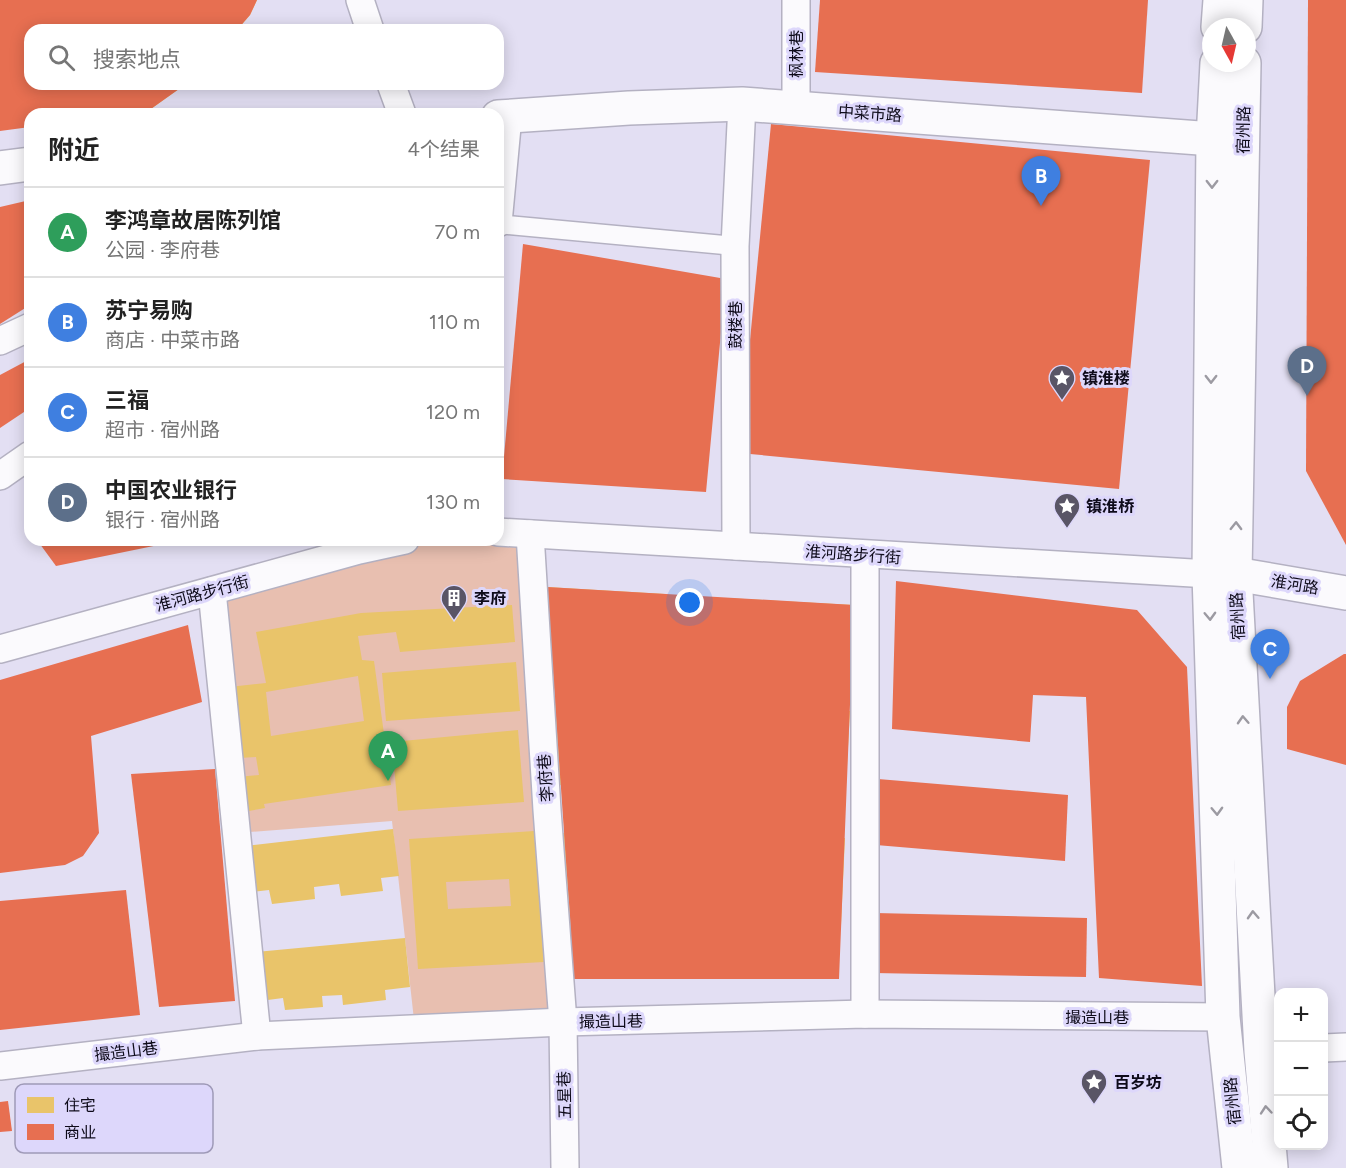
<!DOCTYPE html>
<html lang="zh">
<meta charset="utf-8">
<style>
:root{--surface:#fff;--page:#f2f2f2;--text:#222;--muted:#767676;--line:#e0e0e0;--accent:#595566}
body{margin:0;font-family:Figtree,"Noto Sans SC",sans-serif;background:var(--page);color:var(--text)}
.controls{position:absolute;right:18px;bottom:18px;display:grid;overflow:hidden;border-radius:12px;box-shadow:0 3px 15px #0003}
.controls button{width:54px;height:54px;display:grid;place-items:center;padding:0;border:0;border-bottom:2px solid var(--line);background:var(--surface);color:var(--text);font:30px sans-serif}
.compass{position:absolute;left:1202px;top:18px;width:54px;height:54px;border-radius:50%;background:var(--surface);box-shadow:0 3px 15px #0003;rotate:172deg}
.you{position:absolute;left:690px;top:603px;width:21px;height:21px;margin:-15px;border:4px solid #fff;border-radius:50%;background:#1a73e8;box-shadow:0 0 0 9px #1a73e833}
.badge{display:grid;place-items:center;width:39px;height:39px;border-radius:50%;background:var(--accent);color:#fff;font-size:20px;font-weight:700}
.pin{position:absolute;translate:-50% -50px;filter:drop-shadow(0 2px 3px #0008)}
.pin::after{content:'';position:absolute;top:32px;width:21px;height:18px;background:inherit;clip-path:polygon(0 0,100% 0,50% 100%)}
.list{margin:0;padding:0;list-style:none}
h2{display:flex;justify-content:space-between;align-items:center;height:78px;margin:0;padding:0 24px;font-size:26px}
h2 small{font-size:20px;font-weight:400;color:var(--muted)}
.list li{display:grid;grid-template-columns:39px 1fr auto;gap:18px;align-items:center;box-sizing:border-box;height:90px;padding:0 24px;border-top:2px solid var(--line)}
.list b{display:block;font-size:22px;white-space:nowrap}
.list p{margin:0;font-size:20px;white-space:nowrap;color:var(--muted)}
.list em{font-size:20px;font-style:normal;color:var(--muted)}
.icon{flex:none;width:33px;height:33px;fill:none;stroke:currentColor;stroke-width:2;stroke-linecap:round;stroke-linejoin:round}
.map{position:relative;flex:none;width:1346px;height:1168px;overflow:hidden}
.search{position:absolute;background:var(--surface);box-shadow:0 3px 15px #0003;left:24px;top:24px;width:480px;height:66px;display:flex;align-items:center;gap:15px;box-sizing:border-box;padding:0 21px;border-radius:18px;color:var(--muted);font-size:22px}
.panel{position:absolute;background:var(--surface);box-shadow:0 3px 15px #0003;left:24px;top:108px;width:480px;height:438px;border-radius:18px}
.map>svg:first-child{display:block}
.green{fill:#e8bfb0}
.homes{fill:#e9c46a;fill-rule:evenodd}
.shops{fill:#e76f51}
.lines{fill:none;stroke-linecap:round;stroke-linejoin:round}
.service-casing{stroke:#b4b1c2;stroke-width:21}
.pedestrian-casing{stroke:#b4b1c2;stroke-width:30}
.tertiary-casing{stroke:#b4b1c2;stroke-width:36}
.secondary-casing{stroke:#b4b1c2;stroke-width:36}
.service{stroke:#fbfafd;stroke-width:18}
.pedestrian{stroke:#fbfafd;stroke-width:27}
.tertiary{stroke:#fbfafd;stroke-width:33}
.secondary{stroke:#fbfafd;stroke-width:33}
.oneway{stroke:#9c9aa2}
.labels{text-anchor:middle;stroke-width:6;stroke-linejoin:round;paint-order:stroke}
.street-label{font-size:16px;fill:#0e0b1a;stroke:#ddd7fb}
.poi-label{font-size:16px;font-weight:bold;fill:#0e0b1a;stroke:#ddd7fb;text-anchor:start}
.key{fill:#ddd7fb;stroke:#9f9ab8;stroke-width:1.5}
.key-label{font-size:16px;fill:#0e0b1a}
</style>
<div class="map">
<svg width="1346" height="1168" viewBox="0 0 1346 1168">
<rect width="100%" height="100%" fill="#e3dff3"/>
<!-- green -->
<path class="green" d="M530,534L563,1022L415,1029L392,821L237,833L212,591L405,540H498Z"/>
<!-- homes -->
<g class="homes">
<path d="M185,0H257L250,15L237,30H166Z"/>
<path d="M120,84H186L148,111Z"/>
<path d="M547,587L665,594L661,669L552,662Z"/>
<path d="M725,598L854,605L851,679L723,675Z"/>
<path d="M512,605L515,642L400,652L396,632L358,636L362,660L374,661L391,785L264,804L265,808L243,812L237,777L259,775L256,757L239,758L229,687L266,683L256,632L361,613ZM358,676L364,721L271,736L266,692Z"/>
<path d="M516,662L520,711L386,721L382,673Z"/>
<path d="M554,702L670,709L668,790L559,785Z"/>
<path d="M726,705L850,711L845,802L725,796Z"/>
<path d="M518,730L524,802L398,811L392,742Z"/>
<path d="M393,829L399,876L381,878L383,891L341,896L339,884L314,887L315,899L272,904L269,890L251,892L245,846Z"/>
<path d="M534,831L544,962L418,969L409,839ZM509,879L511,906L448,909L446,882Z"/>
<path d="M563,833L845,838L841,925L570,918Z"/>
<path d="M405,938L410,987L385,990L386,1000L343,1005L342,995L322,996L323,1007L285,1010L283,998L260,1001L256,952Z"/>
</g>
<!-- shops -->
<g class="shops">
<path d="M0,0H257L250,15L237,30H30V84H186L148,111L128,114H30V127L0,131Z"/>
<path d="M820,0H1148L1142,93L815,72Z"/>
<path d="M1308,0H1346V545L1306,471Z"/>
<path d="M771,124L1150,160L1119,489L739,453Z"/>
<path d="M30,200V305L0,324V207Z"/>
<path d="M523,244L726,279L706,492L502,479Z"/>
<path d="M30,359V408L0,428V375Z"/>
<path d="M37,540H178V541L56,566Z"/>
<path d="M896,581L1137,610L1187,667L1202,986L1099,978L1086,697L1033,695L1030,742L892,729Z"/>
<path d="M547,587L854,605L839,979H572L570,918Z"/>
<path d="M188,625L202,702L91,736L99,833L83,856L65,865L0,873V680Z"/>
<path d="M1344,654H1346V765L1287,749V707L1300,681Z"/>
<path d="M215,769L235,1001L159,1007L131,774Z"/>
<path d="M878,779L1068,795L1065,861L876,845Z"/>
<path d="M126,890L140,1015L0,1030V901Z"/>
<path d="M875,913L1087,918L1086,977L874,973Z"/>
<path d="M8,1101L12,1131L0,1132V1102Z"/>
</g>
<g class="lines">
<!-- service casing -->
<g class="service-casing">
<path id="service" d="M498,224L735,246"/>
</g>
<!-- pedestrian casing -->
<g class="pedestrian-casing">
<g id="pedestrian">
<path d="M360,0L370,30"/>
<path d="M796,0V108"/>
<path d="M391,84L402,114"/>
<path d="M498,223L508,116"/>
<path d="M0,341L30,327"/>
<path d="M0,476L30,455"/>
<path d="M498,532L1209,574"/>
<path d="M530,534L547,810L563,1022L565,1168"/>
<path d="M736,546L735,246L742,104"/>
<path d="M212,591L257,1036"/>
<path d="M0,649L359,550L405,540"/>
<path d="M865,1014V555"/>
<path d="M1324,1048L1346,1047"/>
<path d="M0,1066L257,1036L563,1022L865,1014L1223,1017"/>
</g>
</g>
<!-- tertiary casing -->
<g class="tertiary-casing">
<g id="tertiary">
<path d="M498,117L629,108L742,104L1240,141"/>
<path d="M0,168L30,164"/>
<path d="M1209,574H1235L1346,593"/>
</g>
</g>
<!-- secondary casing -->
<g class="secondary-casing">
<g id="secondary">
<path d="M1218,27L1220,0"/>
<path d="M1245,27L1246,0"/>
<path d="M1217,63L1213,139L1209,574L1223,1017L1239,1168"/>
<path d="M1244,63L1235,574L1261,1051L1271,1168"/>
</g>
</g>
<!-- service -->
<use href="#service" class="service"/>
<!-- pedestrian -->
<use href="#pedestrian" class="pedestrian"/>
<!-- tertiary -->
<use href="#tertiary" class="tertiary"/>
<!-- secondary -->
<use href="#secondary" class="secondary"/>
</g>
<!-- one-way arrows -->
<defs><path id="oneway-chevron" d="M-2-3.5L2.5 0L-2 3.5" fill="none" stroke-width="1.6" stroke-linecap="round" stroke-linejoin="round" transform="scale(1.5)"/></defs>
<g class="oneway">
<use href="#oneway-chevron" transform="translate(1212 184) rotate(90)"/>
<use href="#oneway-chevron" transform="translate(1211 379) rotate(90)"/>
<use href="#oneway-chevron" transform="translate(1236 526) rotate(-89)"/>
<use href="#oneway-chevron" transform="translate(1210 616) rotate(88)"/>
<use href="#oneway-chevron" transform="translate(1243 720) rotate(-93)"/>
<use href="#oneway-chevron" transform="translate(1217 811) rotate(88)"/>
<use href="#oneway-chevron" transform="translate(1253 915) rotate(-93)"/>
<use href="#oneway-chevron" transform="translate(1266 1110) rotate(-95)"/>
</g>
<!-- icons -->
<defs>
<g id="sight-pin" transform="scale(1.35)"><path d="M0 17L-7.5 6A9.5 9.5 0 1 1 7.5 6Z" fill="#595566" stroke="#ddd7fb"/><path d="M0-6L1.8-2.2L6-1.7L2.9 1.2L3.7 5.4L0 3.3L-3.7 5.4L-2.9 1.2L-6-1.7L-1.8-2.2Z" fill="#fff"/></g>
<g id="building-pin" transform="scale(1.35)"><path d="M0 17L-7.5 6A9.5 9.5 0 1 1 7.5 6Z" fill="#595566" stroke="#ddd7fb"/><path d="M-4-6H4V6H1V3H-1V6H-4ZM-2.5-4.3h1.7v1.8h-1.7ZM.8-4.3h1.7v1.8H.8ZM-2.5-1h1.7V.8h-1.7ZM.8-1h1.7V.8H.8Z" fill="#fff"/></g>
</defs>
<g fill-rule="evenodd">
<use href="#sight-pin" x="1062" y="378"/>
<use href="#sight-pin" x="1067" y="506"/>
<use href="#building-pin" x="454" y="598"/>
<use href="#sight-pin" x="1094" y="1082"/>
</g>
<g class="labels">
<!-- street labels -->
<g class="street-label">
<text transform="translate(796 54) rotate(-90)" y="6">枫林巷</text>
<text transform="translate(870 113) rotate(4)" y="6">中菜市路</text>
<text transform="translate(1243 130) rotate(-89)" y="6">宿州路</text>
<text transform="translate(735 325) rotate(-90)" y="6">鼓楼巷</text>
<text transform="translate(853 554) rotate(4)" y="6">淮河路步行街</text>
<text transform="translate(1295 584) rotate(9)" y="6">淮河路</text>
<text transform="translate(202 593) rotate(-15)" y="6">淮河路步行街</text>
<text transform="translate(1237 616) rotate(-93)" y="6">宿州路</text>
<text transform="translate(545 778) rotate(-94)" y="6">李府巷</text>
<text x="1097" y="1023">撮造山巷</text>
<text transform="translate(611 1021) rotate(-1)" y="6">撮造山巷</text>
<text transform="translate(126 1051) rotate(-7)" y="6">撮造山巷</text>
<text transform="translate(564 1095) rotate(-91)" y="6">五星巷</text>
<text transform="translate(1232 1101) rotate(-96)" y="6">宿州路</text>
</g>
<!-- poi labels -->
<g class="poi-label">
<text x="1082" y="384">镇淮楼</text>
<text x="1086" y="512">镇淮桥</text>
<text x="474" y="604">李府</text>
<text x="1114" y="1088">百岁坊</text>
</g>
</g>
<!-- legend -->
<rect x="15" y="1084" width="198" height="69" rx="9" class="key"/>
<rect x="27" y="1097" width="27" height="16" fill="#e9c46a"/>
<rect x="27" y="1124" width="27" height="16" fill="#e76f51"/>
<g class="key-label">
<text x="64" y="1111">住宅</text>
<text x="64" y="1138">商业</text>
</g>
</svg>
<div class="controls">
<button>+</button>
<button>−</button>
<button><svg class="icon" aria-label="locate" viewBox="0 0 24 24"><circle cx="12" cy="12" r="6"/><path d="M12 2v4M12 18v4M2 12h4M18 12h4"/></svg></button>
</div>
<svg class="compass" viewBox="-18 -18 36 36"><path d="M0-13l5 13h-10z" fill="#e53935"/><path d="M0 13l5-13h-10z" fill="#767676"/></svg>
<div class="you"></div>
<div class="pin badge" style="left:388px;top:781px;background:#2e9e5b">A</div>
<div class="pin badge" style="left:1041px;top:206px;background:#3f7fe0">B</div>
<div class="pin badge" style="left:1270px;top:679px;background:#3f7fe0">C</div>
<div class="pin badge" style="left:1307px;top:396px;background:#5c6f8a">D</div>
<div class="search"><svg class="icon" aria-label="search" viewBox="0 0 24 24"><circle cx="10" cy="10" r="6"/><path d="M15 15l6 6"/></svg>搜索地点</div>
<section class="panel">
<h2>附近<small>4个结果</small></h2>
<ul class="list">
<li><span class="badge" style="background:#2e9e5b">A</span><div><b>李鸿章故居陈列馆</b><p>公园 · 李府巷</p></div><em>70 m</em></li>
<li><span class="badge" style="background:#3f7fe0">B</span><div><b>苏宁易购</b><p>商店 · 中菜市路</p></div><em>110 m</em></li>
<li><span class="badge" style="background:#3f7fe0">C</span><div><b>三福</b><p>超市 · 宿州路</p></div><em>120 m</em></li>
<li><span class="badge" style="background:#5c6f8a">D</span><div><b>中国农业银行</b><p>银行 · 宿州路</p></div><em>130 m</em></li>
</ul>
</section>
</div>
